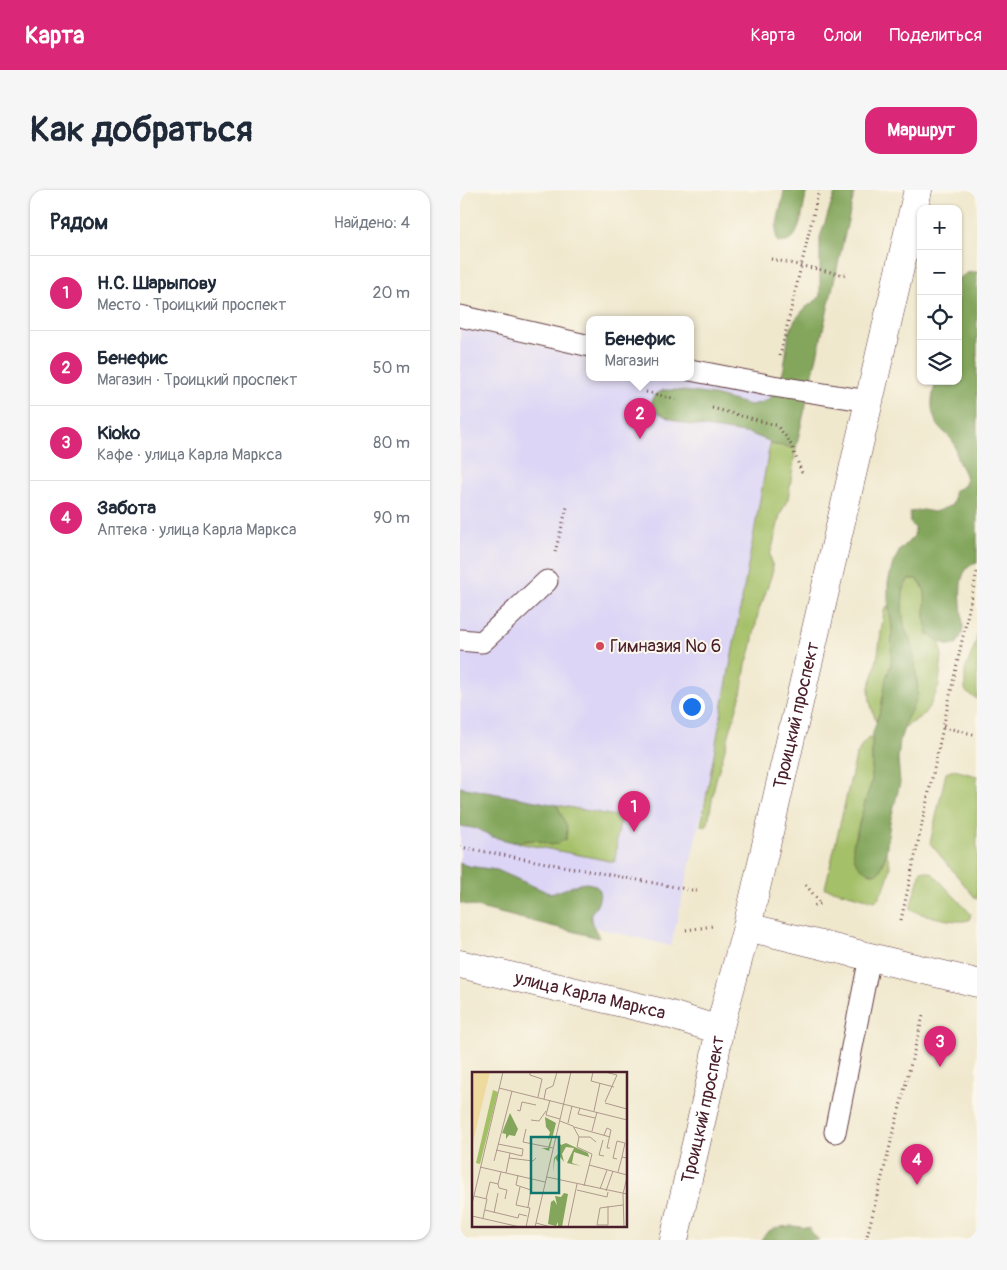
<!DOCTYPE html>
<html lang="ru">
<meta charset="utf-8">
<style>
:root{--surface:#fff;--page:#f6f6f7;--text:#1f2937;--muted:#747a83;--line:#e0e1e3;--accent:#db2777}
body{margin:0;font-family:Pangolin,sans-serif;background:var(--page);color:var(--text)}
.controls{position:absolute;right:15px;top:15px;display:grid;overflow:hidden;border-radius:10px;box-shadow:0 1px 4px #0004}
.controls button{width:45px;height:45px;display:grid;place-items:center;padding:0;border:0;border-bottom:1px solid var(--line);background:var(--surface);color:var(--text);font:25px sans-serif}
.you{position:absolute;left:231px;top:516px;width:18px;height:18px;margin:-12px;border:4px solid #fff;border-radius:50%;background:#1a73e8;box-shadow:0 0 0 8px #1a73e833}
.badge{display:grid;place-items:center;width:32px;height:32px;border-radius:50%;background:var(--accent);color:#fff;font-size:16px;font-weight:700}
.pin{position:absolute;translate:-50% -41px;filter:drop-shadow(0 1px 2px #0008)}
.pin::after{content:'';position:absolute;top:26px;width:18px;height:15px;background:inherit;clip-path:polygon(0 0,100% 0,50% 100%)}
.popup{position:absolute;left:126px;top:126px;width:108px;height:65px;box-sizing:border-box;display:grid;place-content:center;border-radius:10px;background:var(--surface);filter:drop-shadow(0 1px 4px #0005);font-size:16px;white-space:nowrap;color:var(--muted)}
.popup b{font-size:19px;color:var(--text)}
.popup::after{content:'';position:absolute;left:50%;top:100%;margin-left:-10px;border:10px solid transparent;border-top-color:var(--surface)}
.list{margin:0;padding:0;list-style:none}
h2{display:flex;justify-content:space-between;align-items:center;height:65px;margin:0;padding:0 20px;font-size:21px}
h2 small{font-size:16px;font-weight:400;color:var(--muted)}
.list li{display:grid;grid-template-columns:32px 1fr auto;gap:15px;align-items:center;box-sizing:border-box;height:75px;padding:0 20px;border-top:1px solid var(--line)}
.list b{display:block;font-size:19px;white-space:nowrap}
.list p{margin:0;font-size:16px;white-space:nowrap;color:var(--muted)}
.list em{font-size:16px;font-style:normal;color:var(--muted)}
.icon{flex:none;width:28px;height:28px;fill:none;stroke:currentColor;stroke-width:2;stroke-linecap:round;stroke-linejoin:round}
.map{position:relative;flex:none;width:517px;height:1050px;overflow:hidden;border-radius:15px}
header{display:flex;align-items:center;gap:30px;box-sizing:border-box;height:70px;padding:0 25px;background:var(--accent);color:#fff}
header strong{font-size:24px}
nav{display:flex;gap:28px;margin-inline-start:auto;font-size:18px}
.intro{display:flex;align-items:center;justify-content:space-between;box-sizing:border-box;height:120px;padding:0 30px}
h1{margin:0;font-size:35px}
.button{padding:12px 22px;border-radius:15px;background:var(--accent);color:#fff;font-size:18px;font-weight:700}
main{display:flex;gap:30px;padding:0 30px}
aside{flex:1;background:var(--surface);border-radius:15px;box-shadow:0 1px 4px #0004}
.map>svg:first-child{display:block}
.built{fill:#dcd5f6}
.green{fill:#a4c067;stroke:#777049}
.forest{fill:#83a65c;stroke:#666244}
.lines{fill:none;stroke-linecap:round;stroke-linejoin:round}
.lane-casing{stroke:#633d43;stroke-width:23}
.street-casing{stroke:#633d43;stroke-width:29}
.secondary-casing{stroke:#633d43;stroke-width:29}
.path{stroke:#633d43;stroke-width:3;stroke-dasharray:1 4;stroke-linecap:butt}
.lane{stroke:#fff;stroke-width:21}
.street{stroke:#fff;stroke-width:28}
.secondary{stroke:#fff;stroke-width:28}
.poi-dot{fill:#d1495b;stroke:#fbf7ec;stroke-width:2}
.labels{text-anchor:middle;stroke-width:4;stroke-linejoin:round;paint-order:stroke}
.poi-label{font-size:18px;fill:#4a1f2b;stroke:#fbf7ec;text-anchor:start}
.street-label{font-size:18px;fill:#4a1f2b;stroke:#fbf7ec}
.inset-road{fill:none;stroke:#ae988c;stroke-width:1}
.view{fill:#0f766e;fill-opacity:0.15;stroke:#0f766e;stroke-width:2.5}
.inset-edge{fill:none;stroke:#4a1f2b;stroke-width:2.5}
</style>
<header>
<strong>Карта</strong>
<nav><a>Карта</a><a>Слои</a><a>Поделиться</a></nav>
</header>
<div class="intro"><h1>Как добраться</h1><a class="button">Маршрут</a></div>
<main>
<aside>
<h2>Рядом<small>Найдено: 4</small></h2>
<ul class="list">
<li><span class="badge">1</span><div><b>Н.С. Шарыпову</b><p>Место · Троицкий проспект</p></div><em>20 m</em></li>
<li><span class="badge">2</span><div><b>Бенефис</b><p>Магазин · Троицкий проспект</p></div><em>50 m</em></li>
<li><span class="badge">3</span><div><b>Kioko</b><p>Кафе · улица Карла Маркса</p></div><em>80 m</em></li>
<li><span class="badge">4</span><div><b>Забота</b><p>Аптека · улица Карла Маркса</p></div><em>90 m</em></li>
</ul>
</aside>
<div class="map">
<svg width="517" height="1050" viewBox="0 0 517 1050">
<rect width="100%" height="100%" fill="#fbf7ec"/>
<filter id="ink" filterUnits="userSpaceOnUse"><feTurbulence type="fractalNoise" baseFrequency=".02" numOctaves="2"/><feDisplacementMap in="SourceGraphic" scale="10" xChannelSelector="R" yChannelSelector="G"/><feConvolveMatrix kernelMatrix="1 2 1 2 8 2 1 2 1" color-interpolation-filters="sRGB"/></filter>
<filter id="wash" filterUnits="userSpaceOnUse"><feTurbulence type="fractalNoise" baseFrequency=".0096" numOctaves="4" result="noise"/><feDisplacementMap in="SourceGraphic" scale="20" xChannelSelector="R" yChannelSelector="G"/><feGaussianBlur stdDeviation="1.12" result="paint"/><feColorMatrix in="noise" values="0 0 0 0 0 0 0 0 0 0 0 0 0 0 0 0 0 1.4 0 .05"/><feComposite in="paint" operator="in"/></filter>
<g filter="url(#wash)">
<rect width="100%" height="100%" fill="#f0e8cd"/>
<!-- built -->
<path class="built" d="M0,138L130,165V188H230L337,209L211,756L0,704Z"/>
<!-- green -->
<g class="green">
<path d="M310,254L336,258L328,309L320,325L312,359L310,364L313,380L304,408L299,419L291,459L286,475L281,504L255,593L248,633L245,637L241,636Z"/>
<path d="M448,389H456C470,401 464,412 465,428C465,433 467,439 468,444L480,452L482,465L479,496L471,514L463,525L444,538V532L454,515L458,497L455,474L450,450L445,440L442,422L443,402Z"/>
<path d="M428,415L432,437V468L421,518L416,532L410,512L409,497L414,483L418,464L423,428L424,421Z"/>
<path d="M517,444V509L507,503L505,499V481L509,470L516,452Z"/>
<path d="M412,546V592L407,605L393,656L423,675L426,663C429,668 430,673 430,678C429,687 422,706 415,711L365,698L396,566L403,553Z"/>
<path d="M494,580L517,586V710L470,653L486,583Z"/>
<path d="M97,615L161,627L157,648L155,672L53,652C60,652 67,650 74,650C90,651 90,660 106,649L107,641Z"/>
<path d="M461,681H465L472,683L511,724L509,730C496,734 471,726 458,723L451,719V714Z"/>
</g>
<!-- forest -->
<g class="forest">
<path d="M324,0H347C344,12 341,44 330,50C327,53 322,52 318,52C312,42 323,13 324,0Z"/>
<path d="M376,0H395L336,258L310,254L309,251L291,244L226,234L206,227L197,222L192,215V209L194,205L204,200H216L254,205L290,215L301,213L311,207L315,203L319,194L324,178L329,142L335,130L345,118L358,109L360,105V47Z"/>
<path d="M513,82H517V373C492,378 503,420 503,437L502,444L496,455H486L468,444C467,439 465,433 465,428C464,412 470,401 456,389H449L444,395L443,402L442,422L445,440L450,450L455,473L458,504L454,515L445,532L444,538L440,550L438,569L440,593L430,632L426,663L420,681L414,684C399,679 393,673 393,656L407,605L412,592V546L421,518L426,488L431,475L432,437L428,408V393L433,373L440,360L454,346L455,338L450,333V322L463,320L474,322L480,320L492,315L494,309V301L505,295C507,285 503,281 499,273C495,266 497,256 492,250C489,245 484,243 481,239C469,225 470,207 477,191H498V89L507,83Z"/>
<path d="M0,597L97,615L107,637L106,648L98,654L91,655L76,650L53,652L33,647L18,639L0,636Z"/>
<path d="M0,673L8,676L37,680L89,703C105,703 126,683 140,700C140,706 139,712 136,717C133,721 130,723 131,728C131,735 137,741 139,748L0,713Z"/>
<path d="M333,1036L349,1038L354,1045L359,1050H301C309,1037 318,1037 333,1036Z"/>
</g>
</g>
<g filter="url(#ink)">
<g class="lines">
<!-- lane casing -->
<g class="lane-casing">
<g id="lane">
<path d="M0,126L130,156"/>
<path d="M230,180L313,196L409,211"/>
<path d="M0,450L22,452L87,391"/>
<path d="M375,942L410,767"/>
</g>
</g>
<!-- street casing -->
<g class="street-casing">
<g id="street">
<path d="M287,737L517,793"/>
<path id="s1" d="M0,774L208,824L259,840"/>
</g>
</g>
<!-- secondary casing -->
<g class="secondary-casing">
<g id="secondary">
<path id="s2" d="M214,1050L252,884L259,840L287,737L458,0"/>
</g>
</g>
<!-- path -->
<g class="path">
<path d="M311,69L389,86"/>
<path d="M320,166L359,0"/>
<path d="M186,202L216,209"/>
<path d="M252,218L316,235L329,250L342,283"/>
<path d="M95,362L107,317"/>
<path d="M483,537L517,545"/>
<path d="M0,657L237,701"/>
<path d="M346,695L361,714L352,716"/>
<path d="M441,730L517,382"/>
<path d="M226,740L253,736"/>
<path d="M406,1050L463,826"/>
</g>
<!-- lane -->
<use href="#lane" class="lane"/>
<!-- street -->
<use href="#street" class="street"/>
<!-- secondary -->
<use href="#secondary" class="secondary"/>
</g>
</g>
<!-- markers -->
<circle class="poi-dot" cx="140" cy="456" r="5"/>
<g class="labels">
<!-- poi labels -->
<g class="poi-label">
<text x="150" y="462">Гимназия № 6</text>
</g>
<!-- street labels -->
<g class="street-label">
<text dy="6" stroke="none"><textPath href="#s2" startOffset="539">Троицкий проспект</textPath></text>
<text dy="6" stroke="none"><textPath href="#s1" startOffset="134">улица Карла Маркса</textPath></text>
<text dy="6" stroke="none"><textPath href="#s2" startOffset="134">Троицкий проспект</textPath></text>
</g>
</g>
<!-- overview -->
<g transform="translate(12 882)">
<rect width="155" height="155" fill="#f0e8cd"/>
<path d="M21,18L26,20L8,92L4,91Z" fill="#a4c067"/>
<path d="M38,41L46,57L43,64L37,63L34,67V62L30,61ZM73,45L84,51L77,79L70,76H76L80,63L76,68L78,60L74,55ZM87,70L89,73L94,71L116,81L117,85L102,80L100,91L109,94L95,91L102,76L94,75L90,82L92,90L88,85L86,90L83,86L81,101L82,86L87,81ZM92,121L96,122L90,155H86V150L84,154L76,152L79,130L82,128L85,133L83,124L89,125Z" fill="#83a65c"/>
<path d="M0,0H18L0,74Z" fill="#eeda9e"/>
<path class="inset-road" d="M58,0V3L70,7L66,25M121,0L119,9L142,15M133,0L145,3L133,30M27,16L155,48M72,27L74,17L81,14L85,0M78,28L74,43L88,47M133,31L155,37M108,36L106,42L123,46M45,38L48,39L50,30L64,33M122,39L128,11M59,48L67,49L74,39M88,49L101,54L107,65L105,75L120,82L112,114M96,51L100,34M102,55L138,65M54,57L51,70L81,76M120,59L125,40M132,63L135,56L139,58L135,76H138M107,65H118L124,70M131,68L127,83L132,84M26,72L51,77L50,84L38,81M24,78L38,81L34,101M37,86L61,89L64,86M145,87L141,86L145,69L153,71L150,85L155,86M22,89L40,19M117,93L155,103M8,95L73,110M29,100L26,112L27,116L35,118L33,127M146,100L150,85M46,103L44,113L59,118L56,135M75,105L155,122M48,115L44,133L58,136L54,155M128,117L135,98M105,118L135,125L136,120M134,119L141,99M2,124L15,127L11,146M14,127L18,110L26,112M0,132L31,0M136,134V153M13,138L46,146L47,142L55,144M22,141L26,121M0,144L48,155M64,151L79,155M136,153H125L128,136L151,133M63,155L99,0M96,155L105,112M152,155L151,122L155,105"/>
<path class="view" d="M59,65H87V121H59Z"/>
<rect width="155" height="155" class="inset-edge"/>
</g>
</svg>
<div class="controls">
<button>+</button>
<button>−</button>
<button><svg class="icon" aria-label="locate" viewBox="0 0 24 24"><circle cx="12" cy="12" r="6"/><path d="M12 2v4M12 18v4M2 12h4M18 12h4"/></svg></button>
<button><svg class="icon" aria-label="layers" viewBox="0 0 24 24"><path d="M12 4l9 5-9 5-9-5zM3 14l9 5 9-5"/></svg></button>
</div>
<div class="you"></div>
<div class="pin badge" style="left:174px;top:642px">1</div>
<div class="pin badge" style="left:180px;top:249px">2</div>
<div class="popup"><b>Бенефис</b>Магазин</div>
<div class="pin badge" style="left:480px;top:877px">3</div>
<div class="pin badge" style="left:457px;top:995px">4</div>
</div>
</main>
